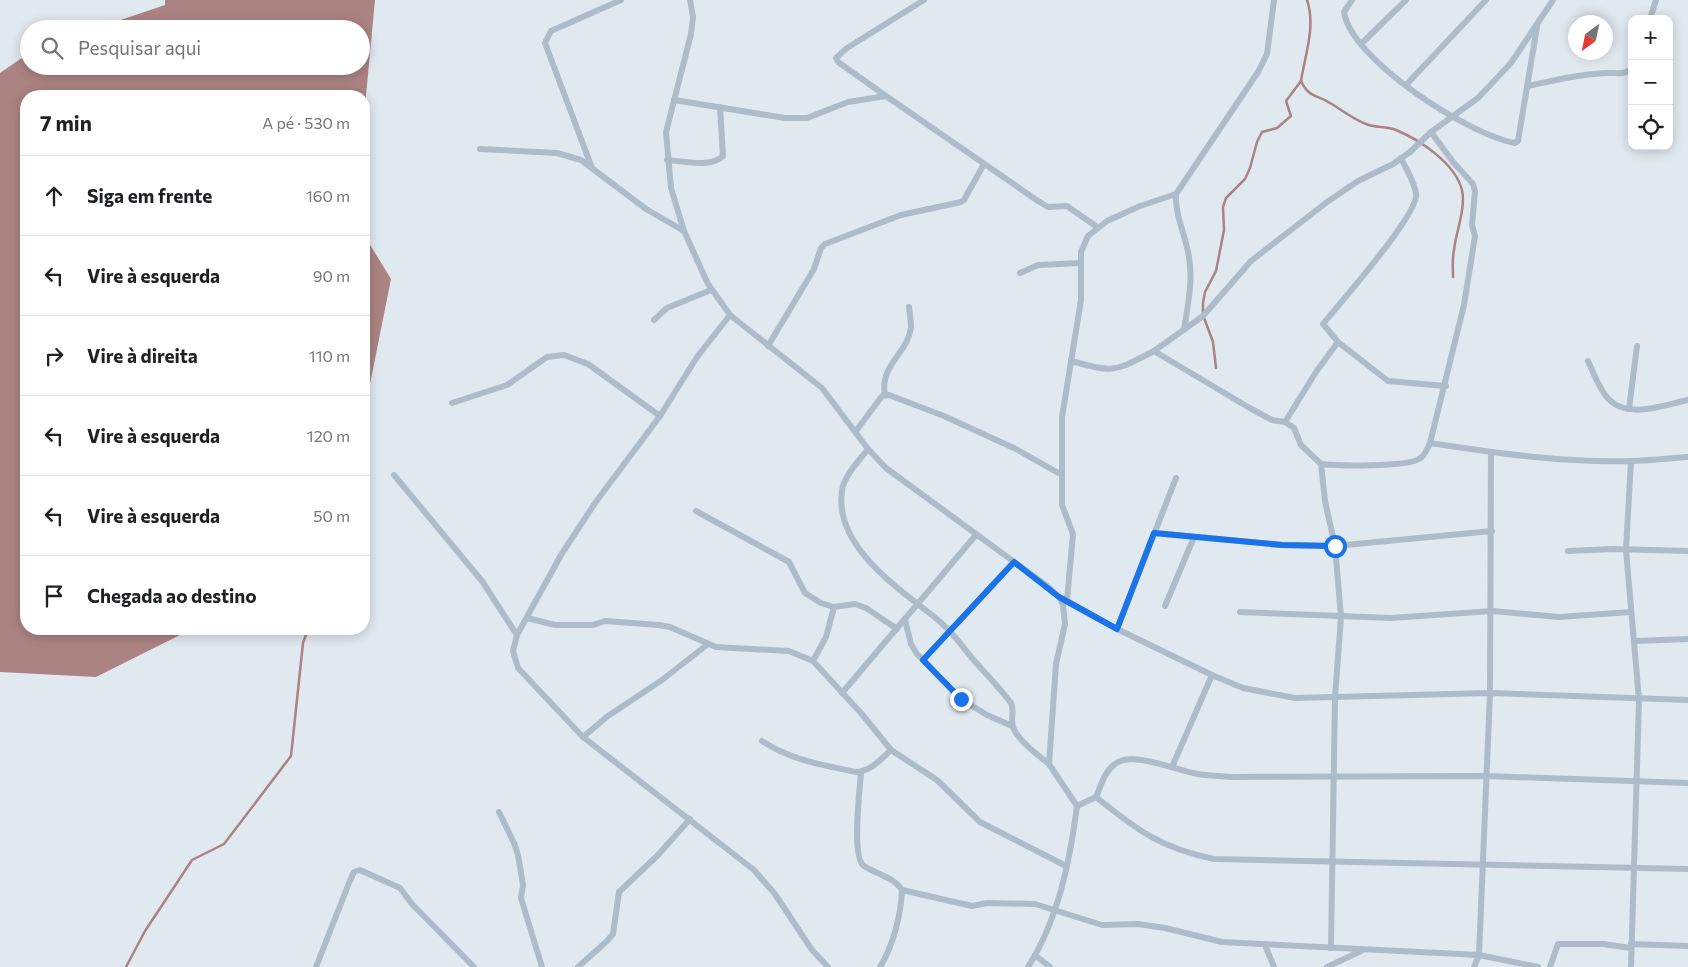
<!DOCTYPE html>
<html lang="pt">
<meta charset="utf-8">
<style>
:root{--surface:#fff;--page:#f2f2f2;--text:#202124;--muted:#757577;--line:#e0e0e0}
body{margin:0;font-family:Commissioner,sans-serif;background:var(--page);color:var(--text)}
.controls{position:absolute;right:15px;top:15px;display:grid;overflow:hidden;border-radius:10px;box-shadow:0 2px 12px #0003}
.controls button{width:45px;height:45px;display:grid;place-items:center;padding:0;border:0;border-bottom:1px solid var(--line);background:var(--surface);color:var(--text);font:25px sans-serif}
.compass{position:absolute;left:1568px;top:15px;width:45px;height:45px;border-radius:50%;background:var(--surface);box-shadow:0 2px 12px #0003;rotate:213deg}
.stop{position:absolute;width:15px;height:15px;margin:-11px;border:4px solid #1a73e8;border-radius:50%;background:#fff}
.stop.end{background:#1a73e8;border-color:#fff;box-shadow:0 1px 5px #0008}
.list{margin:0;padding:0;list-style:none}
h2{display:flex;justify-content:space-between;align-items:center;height:65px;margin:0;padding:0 20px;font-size:21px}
h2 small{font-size:16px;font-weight:400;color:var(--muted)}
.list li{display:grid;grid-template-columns:32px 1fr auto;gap:15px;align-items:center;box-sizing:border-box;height:80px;padding:0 20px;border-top:1px solid var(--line)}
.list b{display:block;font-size:19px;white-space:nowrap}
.list em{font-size:16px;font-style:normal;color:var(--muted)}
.icon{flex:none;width:28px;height:28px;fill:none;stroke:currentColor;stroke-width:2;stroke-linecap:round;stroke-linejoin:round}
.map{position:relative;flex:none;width:1688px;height:967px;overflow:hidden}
.search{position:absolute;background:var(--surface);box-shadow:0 2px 12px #0003;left:20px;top:20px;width:350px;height:55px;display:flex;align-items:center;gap:12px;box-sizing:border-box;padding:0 18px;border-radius:28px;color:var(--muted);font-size:19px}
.panel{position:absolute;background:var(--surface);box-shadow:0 2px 12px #0003;left:20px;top:90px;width:350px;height:545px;border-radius:20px}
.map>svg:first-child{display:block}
.water{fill:#ab8382}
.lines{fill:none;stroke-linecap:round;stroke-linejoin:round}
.stream{stroke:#ab8382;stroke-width:2.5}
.street{stroke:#adbcc8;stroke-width:6}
.route{stroke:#1a73e8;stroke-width:6}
</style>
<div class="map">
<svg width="1688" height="967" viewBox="0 0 1688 967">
<rect width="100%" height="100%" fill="#e0e8f0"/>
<!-- water -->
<g class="water">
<path d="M165,0H375L364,117V96H26V629H192L96,677L0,672V73L29,53V66H361V29H94L165,5Z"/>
<path d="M364,235L391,279L364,414Z"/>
</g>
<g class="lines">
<!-- stream -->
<g class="stream">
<path d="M1307,0C1316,26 1305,55 1301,81C1309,98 1316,94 1330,103C1342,110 1353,119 1366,124C1375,128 1386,126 1396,130C1420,140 1455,163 1462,190C1466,208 1456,232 1454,250C1452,259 1453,268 1453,277"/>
<path d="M1216,368L1213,342L1203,315V303L1205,292L1216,271L1224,230L1223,207L1226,198L1245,179L1250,168L1257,142L1262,132L1277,128L1291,116L1286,101L1301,81"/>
<path d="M126,967L145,931L192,860L224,844L291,756L303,643L308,629"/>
</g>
<!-- street -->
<g class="street">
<path d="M690,0L693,17L691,34L666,132L671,188L684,231L708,284L730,315L822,388L868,449L886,468L1047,586L1059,597L1063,605L1065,624L1056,664L1049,764L1077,806C1070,861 1058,920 1028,967"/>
<path d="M1352,0L1344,12C1351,60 1469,135 1515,143L1518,141L1537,27"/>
<path d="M1650,19L1656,0"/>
<path d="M1361,44L1406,0"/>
<path d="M1406,85L1486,0"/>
<path d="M1527,86C1554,81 1583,73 1611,73C1620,73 1627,75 1632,67"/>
<path d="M886,96L838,62L836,58L847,48L924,0"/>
<path d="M674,100L785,118H807L848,102L886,96L1038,201L1048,207L1067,206L1097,227"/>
<path d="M480,149L557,153L581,160L646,209L684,231"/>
<path d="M667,160C682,161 712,168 723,156L720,107"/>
<path d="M592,168L545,43L551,31L621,0"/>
<path d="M1176,194C1175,215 1184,231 1188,252C1194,278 1188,303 1184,330"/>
<path d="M1020,273L1038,265L1081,263"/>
<path d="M730,315L697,357L660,416L595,503L561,555L517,635L513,651L518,668L583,737L754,870L775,894L812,950L828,967"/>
<path d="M654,320L667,308L711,290"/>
<path d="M1338,342L1323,324C1339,304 1419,214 1416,194C1415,182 1406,169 1401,158"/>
<path d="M768,346L814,269L821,248L825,244L901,215L961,202L964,200L984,164"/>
<path d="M1071,361C1116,373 1113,372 1154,351"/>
<path d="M1588,361C1593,372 1598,386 1606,396C1625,421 1664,405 1688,400"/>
<path d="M885,395C879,365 908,354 911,327C911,321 910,314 909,307"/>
<path d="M452,403L507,385L547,357L564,355L588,364L660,416"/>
<path d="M1629,409L1637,346"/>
<path d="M1285,422L1316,372L1338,342L1388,381L1446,386"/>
<path d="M856,431L882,396L889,395L944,416L1016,449L1062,475"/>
<path d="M1430,443C1496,453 1563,463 1631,461C1650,461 1669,458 1688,457"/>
<path d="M868,449C859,461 844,475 842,491C834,545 896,587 932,615C948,627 959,642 971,657C984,672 999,687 1011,703C1015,711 1010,719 1013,727C1018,741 1038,755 1049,764"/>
<path d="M1321,464C1338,466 1406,467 1419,459C1425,456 1427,449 1430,443L1464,305L1475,236L1472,225L1475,191L1473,184L1453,162L1431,132"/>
<path d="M394,475L482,581L517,635"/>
<path d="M696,511L789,562L805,593L821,603L834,607L855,604L866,608L897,629"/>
<path d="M1154,533L1282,545L1335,546L1492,531"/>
<path d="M1568,551L1613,549L1688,551"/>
<path d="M1064,599L1117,629L1212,675L1243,688L1295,698L1490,693L1688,700"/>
<path d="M1067,600L1073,534L1062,505V417L1081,300V252L1088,236L1107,221L1140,206L1176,194L1258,72L1267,54L1274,0"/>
<path d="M1165,606L1194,537"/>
<path d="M1240,612L1391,618L1492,611L1559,617L1631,612"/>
<path d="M527,618L555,625H593L605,621L659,625L670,627L716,647L789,651L813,661L861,713L891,750L937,780L980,822L1066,866"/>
<path d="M905,620L911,644L917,654L961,699L987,715L1012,726"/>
<path d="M1117,629L1176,478"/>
<path d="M1634,641L1688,639"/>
<path d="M923,660L1014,562"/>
<path d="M813,661L826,637L834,607"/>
<path d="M842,693L976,535"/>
<path d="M583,737L608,716L662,680L708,644"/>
<path d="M762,741C790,760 823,765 856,772C871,771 880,760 891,750"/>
<path d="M1172,767L1212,675"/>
<path d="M861,772C860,788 851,858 864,866C876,874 894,877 902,890C901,915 893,946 880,967"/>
<path d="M1096,797C1101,786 1104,772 1115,764C1133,750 1177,771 1198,774C1209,776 1221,776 1233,777L1486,776L1688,783"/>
<path d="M1077,806L1096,797C1138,831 1161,848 1214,859L1688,869"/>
<path d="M499,812L514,843L518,855L523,885L521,898L542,967"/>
<path d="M902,890L972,906L987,903L1035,904L1102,925L1138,924L1165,928L1222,942L1479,955L1538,967"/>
<path d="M1631,944L1688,946"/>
<path d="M1265,945L1274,967"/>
<path d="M1331,948L1335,697L1341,617L1335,546L1325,501L1321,464L1301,445L1294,428L1285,422L1272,420L1248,407L1154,351L1203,316L1251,261L1327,202L1358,181L1393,164L1410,152L1431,132L1478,98L1511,63L1553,0"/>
<path d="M1035,955L1050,967"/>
<path d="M316,967L349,883L354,872L360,870L400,888L412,904L474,967"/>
<path d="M578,967L607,941L613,934L619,892L658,855L690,819"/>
<path d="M1327,967L1361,951"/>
<path d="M1474,967L1479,955L1490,693L1491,453"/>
<path d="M1550,967L1558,944H1603L1631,948"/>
<path d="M1631,967L1639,700L1626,550L1631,461"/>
</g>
</g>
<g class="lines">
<!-- route -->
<path class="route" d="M961,699L923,660L1014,562L1059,597L1117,629L1154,533L1282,545L1335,546"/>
</g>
</svg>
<div class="controls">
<button>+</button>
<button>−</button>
<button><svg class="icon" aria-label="locate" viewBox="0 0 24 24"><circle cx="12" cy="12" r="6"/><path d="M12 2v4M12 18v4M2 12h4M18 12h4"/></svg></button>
</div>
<svg class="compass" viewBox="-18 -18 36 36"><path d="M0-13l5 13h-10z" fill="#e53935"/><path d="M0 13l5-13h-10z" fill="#757577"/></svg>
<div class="stop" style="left:1335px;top:546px"></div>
<div class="stop end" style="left:961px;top:699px"></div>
<div class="search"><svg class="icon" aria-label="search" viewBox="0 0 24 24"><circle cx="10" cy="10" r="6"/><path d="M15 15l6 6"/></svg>Pesquisar aqui</div>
<section class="panel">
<h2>7 min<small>A pé · 530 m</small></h2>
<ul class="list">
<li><svg class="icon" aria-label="ahead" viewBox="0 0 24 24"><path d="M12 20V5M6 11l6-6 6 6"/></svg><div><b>Siga em frente</b></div><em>160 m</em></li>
<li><svg class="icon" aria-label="left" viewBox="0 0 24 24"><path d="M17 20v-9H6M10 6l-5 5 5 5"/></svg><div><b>Vire à esquerda</b></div><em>90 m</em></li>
<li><svg class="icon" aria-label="right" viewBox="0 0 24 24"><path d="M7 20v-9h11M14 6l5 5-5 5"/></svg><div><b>Vire à direita</b></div><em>110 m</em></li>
<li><svg class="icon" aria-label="left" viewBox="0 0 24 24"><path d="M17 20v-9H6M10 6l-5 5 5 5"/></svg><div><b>Vire à esquerda</b></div><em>120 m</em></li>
<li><svg class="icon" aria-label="left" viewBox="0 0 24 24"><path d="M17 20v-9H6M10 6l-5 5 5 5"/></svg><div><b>Vire à esquerda</b></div><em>50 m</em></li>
<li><svg class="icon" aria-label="arrive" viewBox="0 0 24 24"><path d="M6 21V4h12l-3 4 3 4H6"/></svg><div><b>Chegada ao destino</b></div></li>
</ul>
</section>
</div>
